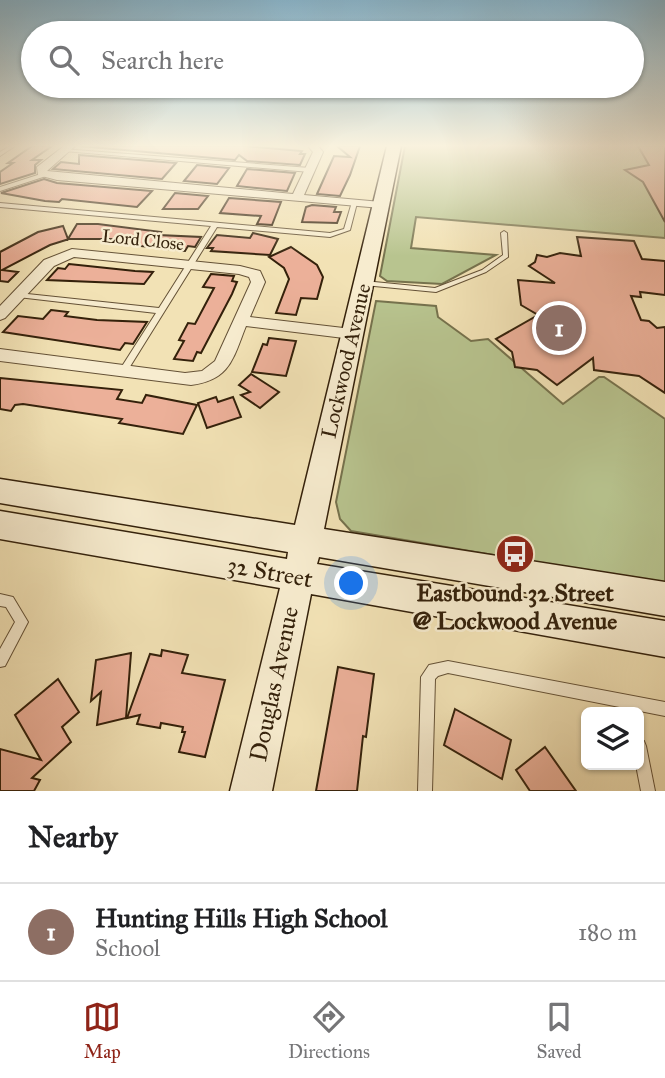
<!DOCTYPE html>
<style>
:root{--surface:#fff;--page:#f6f6f6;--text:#202124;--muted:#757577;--line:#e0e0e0;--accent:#8f2418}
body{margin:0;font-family:"IM FELL Great Primer",serif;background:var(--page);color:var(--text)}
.controls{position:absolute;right:21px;bottom:21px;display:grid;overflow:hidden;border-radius:10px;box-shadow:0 2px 5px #0004}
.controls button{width:63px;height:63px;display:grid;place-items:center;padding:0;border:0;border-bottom:2px solid var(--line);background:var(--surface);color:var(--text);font:35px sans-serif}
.you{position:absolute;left:352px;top:584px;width:24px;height:24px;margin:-18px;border:5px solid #fff;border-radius:50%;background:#1a73e8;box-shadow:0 0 0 10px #1a73e833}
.badge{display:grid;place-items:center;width:46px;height:46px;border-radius:50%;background:var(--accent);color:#fff;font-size:23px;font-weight:700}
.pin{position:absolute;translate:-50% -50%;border:4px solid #fff;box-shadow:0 2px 7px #0006}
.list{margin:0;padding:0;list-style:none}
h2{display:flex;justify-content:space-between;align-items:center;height:91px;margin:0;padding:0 28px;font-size:30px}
h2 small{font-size:23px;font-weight:400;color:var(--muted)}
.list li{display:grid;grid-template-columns:46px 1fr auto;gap:21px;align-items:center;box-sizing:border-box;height:98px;padding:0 28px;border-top:2px solid var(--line)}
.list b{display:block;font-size:26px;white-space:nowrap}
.list p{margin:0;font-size:23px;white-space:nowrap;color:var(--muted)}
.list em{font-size:23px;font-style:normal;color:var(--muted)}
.icon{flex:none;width:38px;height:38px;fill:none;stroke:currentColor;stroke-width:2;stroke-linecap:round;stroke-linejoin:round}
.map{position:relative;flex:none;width:665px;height:791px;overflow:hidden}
.search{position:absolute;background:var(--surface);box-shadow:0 2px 5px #0004;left:21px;right:21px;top:21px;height:77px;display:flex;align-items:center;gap:18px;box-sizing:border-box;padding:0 24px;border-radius:38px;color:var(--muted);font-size:26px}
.sheet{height:189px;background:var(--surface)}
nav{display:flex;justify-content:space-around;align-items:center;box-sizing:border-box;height:98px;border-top:2px solid var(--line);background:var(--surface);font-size:19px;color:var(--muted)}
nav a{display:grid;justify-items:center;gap:4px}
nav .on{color:var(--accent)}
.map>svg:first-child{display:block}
.green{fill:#b8c48f;stroke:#76724d;stroke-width:2}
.building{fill:#ecb099;stroke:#34210b;stroke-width:2}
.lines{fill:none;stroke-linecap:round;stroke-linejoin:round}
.lane-casing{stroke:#645136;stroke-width:2}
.street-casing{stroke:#645136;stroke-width:2}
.secondary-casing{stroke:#34210b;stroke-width:3}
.lane{fill:#f7eccf;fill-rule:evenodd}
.street{fill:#f7eccf;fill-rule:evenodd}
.secondary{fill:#f7eccf;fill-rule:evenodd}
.labels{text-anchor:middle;stroke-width:5;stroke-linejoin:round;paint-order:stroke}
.far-street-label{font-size:18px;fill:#34210b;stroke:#f7eccf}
.street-label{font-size:21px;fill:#34210b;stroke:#f7eccf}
.near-street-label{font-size:24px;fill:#34210b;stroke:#f7eccf}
.near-poi-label{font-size:24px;font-weight:bold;fill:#34210b;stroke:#f7eccf}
</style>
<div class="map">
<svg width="665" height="791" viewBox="0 0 665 791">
<rect width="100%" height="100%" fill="#f2e2b5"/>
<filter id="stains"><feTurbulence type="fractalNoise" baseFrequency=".00286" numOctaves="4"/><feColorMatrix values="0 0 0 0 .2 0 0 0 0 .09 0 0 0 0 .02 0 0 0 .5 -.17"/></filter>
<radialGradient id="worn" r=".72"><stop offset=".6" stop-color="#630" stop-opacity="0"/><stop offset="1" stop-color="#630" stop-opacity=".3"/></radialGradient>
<!-- green -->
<g class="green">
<path d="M405,146H665V238L416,217L411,248L496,255L442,284L387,281L380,276Z"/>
<path d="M376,301L436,306L438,317L471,341L488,339L563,404L599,377H604L665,419V584L351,531L340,519L336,502Z"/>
</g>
<!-- building -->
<g class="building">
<path d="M32,146H52L32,160H41L35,165V173L0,184V172L13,163H8Z"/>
<path d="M80,146H246L302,151L300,154H305L300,165L247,161L239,155L235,160Z"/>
<path d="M337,146H360L350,175L340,196L317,194L334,156L350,157Z"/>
<path d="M638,146H665V222L643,182L625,170L649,165Z"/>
<path d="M79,155L176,163L162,179L53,169L61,162L79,164Z"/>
<path d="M197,165L229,168L217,184L184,181Z"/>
<path d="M247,169L295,173L287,191L237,186Z"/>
<path d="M44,179L57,183L152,191L137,207L62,199L59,202L45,201L1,193Z"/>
<path d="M175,193L208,196L198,209H163Z"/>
<path d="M229,198L281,202L272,225L257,224L261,216L220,213Z"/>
<path d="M312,205L336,207L334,212H341L337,223L302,222L306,207Z"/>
<path d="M77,224H98L161,232L159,235L201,237L195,247L188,246L185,251L114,243L118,239H69L50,245L2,270L18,272L8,282L0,281V252L38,232L63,226L68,239Z"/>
<path d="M253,233L278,239L270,255L211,251L213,248H207L217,235L250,238Z"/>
<path d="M577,237L634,241L642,259L665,261V295L640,292L641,297L631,296L641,320L649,321L657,328L665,327V393L639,376L594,370L593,358L557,385L537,370L515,367L512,352L496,339L538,315L521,305L518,280L555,283L529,266L535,262L537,255L547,257L560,253L581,256Z"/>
<path d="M291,247L317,265L323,277L317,299L301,298L296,315L276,313L289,279L284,268L269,257Z"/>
<path d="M69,264L135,271L153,272L144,284L47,280L58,268L65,269Z"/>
<path d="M211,274L234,276L232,281L237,282L232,294L201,353L197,352L193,361L174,359L184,341L179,340L188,323L195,324L214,288L203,287Z"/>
<path d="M51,310L68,312L65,316L97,320L147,322L133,344L125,343L120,350L3,332L18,316L43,319Z"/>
<path d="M269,338L296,341L286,376L252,372L263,344L267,345Z"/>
<path d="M251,374L279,392L260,408L241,395L250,392L239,385Z"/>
<path d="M0,378L122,390L117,399L142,403L146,395L197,405L183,434L119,423L122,419L23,404L15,405L11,411L0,409Z"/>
<path d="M216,397L218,402L233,397L241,417L207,428L198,403Z"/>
<path d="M162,650L188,655L182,673L225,680L205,757L179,752L185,732H182L183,727L161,723L160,728L137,724L140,715L127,718L150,654L161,656Z"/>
<path d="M131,653L126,718L97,725L101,692L91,701L96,660Z"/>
<path d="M338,667L374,674L366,737L363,736L357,791H316Z"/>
<path d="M58,679L79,712L62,727L71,742L32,778L40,780L34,791H0V749L41,760L15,715Z"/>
<path d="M455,709L511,740L502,779L444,745Z"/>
<path d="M545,747L576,791H530L516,770Z"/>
</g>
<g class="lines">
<!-- lane casing -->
<g class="lane-casing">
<g id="lane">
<path d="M10,146H15L0,156V152Z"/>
<path d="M62,149L310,168L313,170L310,172L64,151H62Z"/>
<path d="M44,173L47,175L46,176L0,191V187Z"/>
<path d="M352,202L357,203L350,230L330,237L217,227L126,373L123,374L119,371L156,313L18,297L14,295L18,293L159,308L211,226L0,207V203L330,233L344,229Z"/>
<path d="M504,231L507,233L508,257L486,272L436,292L364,285L360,283L364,281L435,288L482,270L503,255L501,233Z"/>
<path d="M0,594L13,597L28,622L5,666L0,667V649L15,622L6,607L0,606Z"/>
<path d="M448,661L665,702V716L448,673L438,676L435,679L432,791H418L421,677L429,665Z"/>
<path d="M639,739L644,741L646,746L655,791H641L636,765H639Z"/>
</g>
</g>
<!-- street casing -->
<g class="street-casing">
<g id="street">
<path d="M64,146H75L47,171L293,194L313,152L308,146H318L323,152L304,195L381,202L387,205L381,208L57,180L38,175L37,167Z"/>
<path d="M72,249L240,266L260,271L265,282L250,317L352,329L360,334L352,339L246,326C233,359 230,380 191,385L0,361V349L185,373L202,371L215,361L251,282L249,277L239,274L74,257L54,266L5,318L0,320V306L44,260Z"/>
</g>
</g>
<!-- secondary casing -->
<g class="secondary-casing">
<path id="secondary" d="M387,146H401L324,529L665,582V616L319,557L317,564L665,621V657L311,594L272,791H230L280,588L0,539V511L287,559L288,552L0,503V479L295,525Z"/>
</g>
<!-- lane -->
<use href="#lane" class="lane"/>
<!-- street -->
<use href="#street" class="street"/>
<!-- secondary -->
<use href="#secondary" class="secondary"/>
</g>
<!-- sky -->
<linearGradient id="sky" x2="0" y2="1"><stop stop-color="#89b8d1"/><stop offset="0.57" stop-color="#f9f2de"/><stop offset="1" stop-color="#f9f2de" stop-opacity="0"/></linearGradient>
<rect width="665" height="256" fill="url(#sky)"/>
<!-- icons -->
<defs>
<g id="bus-disc" transform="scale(2.0125)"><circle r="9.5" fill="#8f2418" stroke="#f7eccf"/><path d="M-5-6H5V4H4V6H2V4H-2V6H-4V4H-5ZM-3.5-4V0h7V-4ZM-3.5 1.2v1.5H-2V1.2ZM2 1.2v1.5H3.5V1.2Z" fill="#fff"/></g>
</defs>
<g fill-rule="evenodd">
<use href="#bus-disc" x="515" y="554"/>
</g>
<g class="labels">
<!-- far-street labels -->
<g class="far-street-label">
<text transform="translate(143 240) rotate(6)" y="6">Lord Close</text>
</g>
<!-- street labels -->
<g class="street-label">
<text transform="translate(346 361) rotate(-77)" y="7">Lockwood Avenue</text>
</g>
<!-- near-street labels -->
<g class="near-street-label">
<text transform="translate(270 572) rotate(10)" y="8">32 Street</text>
<text transform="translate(274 684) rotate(-78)" y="8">Douglas Avenue</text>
</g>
<!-- near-poi labels -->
<g class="near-poi-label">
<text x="515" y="601">Eastbound 32 Street<tspan x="515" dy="28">@ Lockwood Avenue</tspan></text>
</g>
</g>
<rect width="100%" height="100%" filter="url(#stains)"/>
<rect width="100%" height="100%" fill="url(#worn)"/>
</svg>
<div class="controls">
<button><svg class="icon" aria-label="layers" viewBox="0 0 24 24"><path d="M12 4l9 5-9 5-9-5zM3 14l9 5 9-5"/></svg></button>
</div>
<div class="you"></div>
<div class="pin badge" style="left:559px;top:328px;background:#8d6e63">1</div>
<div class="search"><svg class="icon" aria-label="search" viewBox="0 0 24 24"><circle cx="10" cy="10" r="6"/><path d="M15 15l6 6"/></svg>Search here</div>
</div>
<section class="sheet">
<h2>Nearby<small></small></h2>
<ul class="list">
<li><span class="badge" style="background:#8d6e63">1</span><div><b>Hunting Hills High School</b><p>School</p></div><em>180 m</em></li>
</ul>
</section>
<nav>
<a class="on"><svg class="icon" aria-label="map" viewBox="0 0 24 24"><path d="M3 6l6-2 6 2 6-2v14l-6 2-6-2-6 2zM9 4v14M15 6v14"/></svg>Map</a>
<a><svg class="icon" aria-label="directions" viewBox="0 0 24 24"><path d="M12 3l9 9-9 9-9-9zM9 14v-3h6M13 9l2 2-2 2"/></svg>Directions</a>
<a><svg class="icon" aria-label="saved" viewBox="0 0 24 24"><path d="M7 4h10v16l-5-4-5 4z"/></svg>Saved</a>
</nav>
